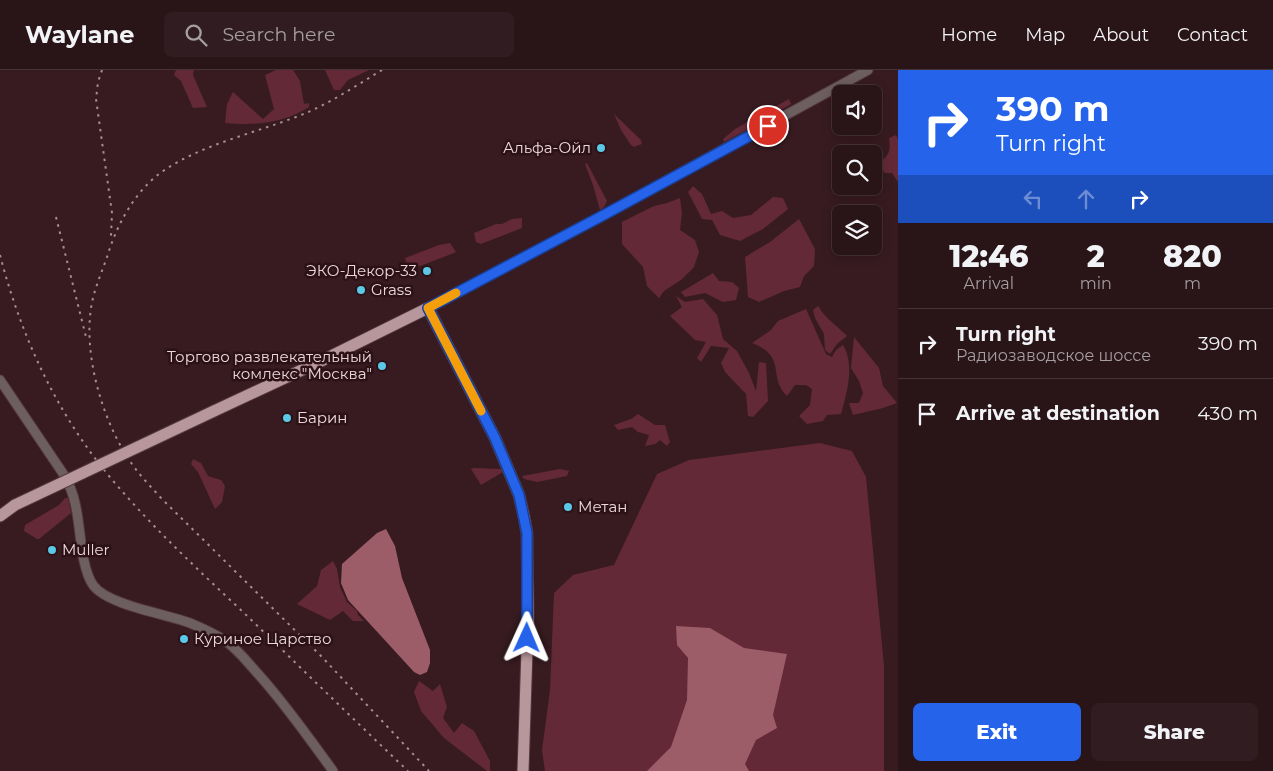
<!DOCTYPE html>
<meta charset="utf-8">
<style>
:root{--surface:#291418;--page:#311d21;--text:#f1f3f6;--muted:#a59ea2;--line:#453337;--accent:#2563eb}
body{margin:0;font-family:Montserrat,sans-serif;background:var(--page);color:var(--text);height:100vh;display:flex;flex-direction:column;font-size:19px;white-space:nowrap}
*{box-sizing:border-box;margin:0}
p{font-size:16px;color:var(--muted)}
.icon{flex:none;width:28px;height:28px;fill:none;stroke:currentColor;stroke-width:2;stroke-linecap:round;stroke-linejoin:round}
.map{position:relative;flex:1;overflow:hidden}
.panel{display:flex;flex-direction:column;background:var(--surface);width:375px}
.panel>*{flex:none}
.hud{background:#2563eb;color:#fff;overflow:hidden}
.controls{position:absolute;left:832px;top:15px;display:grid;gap:10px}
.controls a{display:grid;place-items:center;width:50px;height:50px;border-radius:8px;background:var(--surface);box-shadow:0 2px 12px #0003,0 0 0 1px var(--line);font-size:25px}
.pin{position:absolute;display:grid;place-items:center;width:42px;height:42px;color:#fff;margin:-21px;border:2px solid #fff;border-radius:50%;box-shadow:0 1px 5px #0007}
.me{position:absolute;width:55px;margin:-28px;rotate:1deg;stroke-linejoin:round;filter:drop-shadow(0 0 4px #0008)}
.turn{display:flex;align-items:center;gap:18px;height:105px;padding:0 15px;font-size:22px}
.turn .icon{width:65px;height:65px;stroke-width:2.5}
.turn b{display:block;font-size:35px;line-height:42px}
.lanes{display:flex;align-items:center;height:48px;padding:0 15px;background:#0003;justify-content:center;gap:25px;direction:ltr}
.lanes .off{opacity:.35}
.eta{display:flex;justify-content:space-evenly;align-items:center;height:85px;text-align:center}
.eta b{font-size:30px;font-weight:800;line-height:35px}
.primary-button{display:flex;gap:10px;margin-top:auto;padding:10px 15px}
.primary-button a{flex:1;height:58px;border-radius:8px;background:var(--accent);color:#fff;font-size:20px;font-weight:800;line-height:58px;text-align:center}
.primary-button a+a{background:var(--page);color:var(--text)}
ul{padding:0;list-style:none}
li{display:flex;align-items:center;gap:15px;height:70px;padding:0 15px;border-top:1px solid var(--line)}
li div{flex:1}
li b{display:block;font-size:19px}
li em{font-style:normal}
header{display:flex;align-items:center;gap:30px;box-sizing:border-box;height:70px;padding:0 25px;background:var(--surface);border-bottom:1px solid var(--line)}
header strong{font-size:24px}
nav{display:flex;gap:28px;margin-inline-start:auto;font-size:18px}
.search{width:350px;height:45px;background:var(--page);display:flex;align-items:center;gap:12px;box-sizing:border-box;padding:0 18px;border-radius:8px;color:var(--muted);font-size:19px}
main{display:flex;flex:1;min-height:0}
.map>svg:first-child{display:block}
</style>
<header>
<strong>Waylane</strong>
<div class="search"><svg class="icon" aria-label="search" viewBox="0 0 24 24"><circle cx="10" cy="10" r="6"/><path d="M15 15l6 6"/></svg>Search here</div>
<nav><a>Home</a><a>Map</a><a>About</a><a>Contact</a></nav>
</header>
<main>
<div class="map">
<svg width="898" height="701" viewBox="0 0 898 701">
<rect width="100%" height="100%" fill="#371b20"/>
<!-- green -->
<g fill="#632936">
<polygon points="176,0 194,0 193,5 207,37 193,38 181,11 174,5"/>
<path d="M276,0H293L300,11L304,34L309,33V37C284,53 254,56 225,53L227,34L233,22L263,49L274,39L265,5Z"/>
<polygon points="325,0 369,0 348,10 340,20 334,20"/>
<path d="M789,29L791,34C769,47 747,60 724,72L723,69L735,59Z"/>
<polygon points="614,44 641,70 642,74 634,77 631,75 621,60"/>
<path d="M896,65L898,69V112L892,103H885L877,93C889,87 891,81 889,68Z"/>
<polygon points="587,93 607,131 604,137 600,140 593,115 585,94"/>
<polygon points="693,116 702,124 711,144 722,141 733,148 751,145 773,127 783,128 788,139 763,159 740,171 720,165 712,150 702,149 688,122"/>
<polygon points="680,128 682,143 680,160 695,170 699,182 694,197 681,210 664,221 659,228 647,216 643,197 622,174 622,152 654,136 667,133"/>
<polygon points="522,148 522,158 481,174 476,172 474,163 496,154 502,154 512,149"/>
<polygon points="799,149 815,179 814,196 804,206 800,217 784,221 759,232 748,227 745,187 770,172"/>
<polygon points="450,173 456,182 454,183 412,199 408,198 405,188 439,175"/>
<polygon points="713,203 719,211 732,212 739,218 736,230 723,232 705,223 685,227 681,222"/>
<polygon points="676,226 685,232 703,229 717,245 723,269 737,281 749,303 756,321 759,292 766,293 768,331 753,347 748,346 746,324 725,302 721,293 729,278 711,276 701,292 697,288 706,272 695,270 670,246 682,237"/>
<path d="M818,236C826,249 836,255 847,266L837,274L830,284L825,280L824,264L815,248L813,240Z"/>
<path d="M806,239L826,284L832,287L836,280L843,275C855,295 847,323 841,344L827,345L823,351L807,354L799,346L810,335L812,319L806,315H795L787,326C767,307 788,287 752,273L771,260L778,251Z"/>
<polygon points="854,267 879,298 883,316 897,333 883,338 853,345 849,333 859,333 863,323 859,311 851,298"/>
<polygon points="638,344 655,355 665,355 670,372 667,376 660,370 655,374 645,376 649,365 638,362 632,357 618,360 614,355 631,349"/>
<polygon points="820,373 852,381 866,407 884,596 884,701 545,701 542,680 550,620 554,523 573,505 614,495 657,404 689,390"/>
<polygon points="193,389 201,393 208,406 221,410 225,416 222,432 215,439 198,402 191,394"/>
<polygon points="473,398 501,399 503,402 481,415 471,399"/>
<polygon points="560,399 569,401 567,406 537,412 524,409 522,406"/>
<polygon points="65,428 68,428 71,443 39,469 37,469 24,461 25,455 59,435"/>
<polygon points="333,491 337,499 340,517 347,532 357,541 358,545 364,551 353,551 343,541 330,550 297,534 317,516 321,500"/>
<polygon points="419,611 433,621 440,614 447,637 443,648 454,663 462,653 474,661 490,691 490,701 487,701 444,668 421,641 414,622"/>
</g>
<!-- water -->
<g fill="#9c5c68">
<polygon points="386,459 395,476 402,508 430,580 430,593 427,602 420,605 414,602 348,530 341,513 342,494 377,463"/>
<polygon points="676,556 710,558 744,578 787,584 773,645 777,658 756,670 745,694 749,701 647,701 671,677 687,630 688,588 677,575"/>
</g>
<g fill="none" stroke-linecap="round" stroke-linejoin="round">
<defs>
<g id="minor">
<polyline points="428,238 600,147 868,0"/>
<path d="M0,310L64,405C69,414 73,423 75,433C81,456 80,496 93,515C107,535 166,544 190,553C202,558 213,563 224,570C238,579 248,593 259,605C286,635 309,668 333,701"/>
</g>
<g id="major">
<polyline points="214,341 319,292 428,238 495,368 519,425 524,447 527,463 528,549 523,701"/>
<polyline points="0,446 15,435"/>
</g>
</defs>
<!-- minor casing -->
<use href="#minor" stroke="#54393e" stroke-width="11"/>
<!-- major casing -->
<use href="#major" stroke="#54393e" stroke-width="13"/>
<!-- minor -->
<use href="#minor" stroke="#6d5e60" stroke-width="9"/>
<!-- major -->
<use href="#major" stroke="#b7979c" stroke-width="11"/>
<!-- rail -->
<g stroke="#a58e91" stroke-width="2" stroke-dasharray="2.5 5" stroke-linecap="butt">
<polyline points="102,0 98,12 96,29 112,143 111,166"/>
<path d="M382,0C357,15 332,32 306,43C260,62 208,72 166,99C138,117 119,150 109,181C104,197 97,212 93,228C80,281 104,360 138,402C145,411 153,419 161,428L322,587L429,701"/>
<polyline points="56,147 86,267"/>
<path d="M0,185C21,266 56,342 109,406C150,455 196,498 242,541C297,594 352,648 408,701"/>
</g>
<defs>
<polyline id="major-bridge" points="15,435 214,341"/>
</defs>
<!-- major-bridge casing -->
<use href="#major-bridge" stroke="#54393e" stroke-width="13" stroke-linecap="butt"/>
<!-- major-bridge -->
<use href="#major-bridge" stroke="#b7979c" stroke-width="11"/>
</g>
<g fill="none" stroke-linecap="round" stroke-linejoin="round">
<defs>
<polyline id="route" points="527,568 527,463 519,425 495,368 428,238 600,147 768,56"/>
</defs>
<!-- route casing -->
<use href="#route" stroke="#184099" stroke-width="12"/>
<!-- route -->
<use href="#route" stroke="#2563eb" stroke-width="9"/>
<!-- slow -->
<polyline stroke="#f59e0b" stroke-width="9" points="456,223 428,238 481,341"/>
</g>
<!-- markers -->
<g fill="#5ac8e6" stroke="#2c1117" stroke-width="2">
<circle cx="601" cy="78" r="5"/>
<circle cx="427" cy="201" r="5"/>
<circle cx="361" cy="220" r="5"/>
<circle cx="382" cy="296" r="5"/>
<circle cx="287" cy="348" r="5"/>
<circle cx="568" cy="437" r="5"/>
<circle cx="52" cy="480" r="5"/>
<circle cx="184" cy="569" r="5"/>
</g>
<g text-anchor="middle" stroke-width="5" stroke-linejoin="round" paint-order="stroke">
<!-- poi labels -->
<g font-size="15" fill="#ecd8da" stroke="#2c1117" text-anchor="start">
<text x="591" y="83" text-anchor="end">Альфа-Ойл</text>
<text x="417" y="206" text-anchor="end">ЭКО-Декор-33</text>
<text x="371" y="225">Grass</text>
<text x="372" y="292" text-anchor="end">Торгово развлекательный<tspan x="372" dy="17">комлекс "Москва"</tspan></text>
<text x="297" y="353">Барин</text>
<text x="578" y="442">Метан</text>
<text x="62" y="485">Muller</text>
<text x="194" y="574">Куриное Царство</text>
</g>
</g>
</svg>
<div class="controls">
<a><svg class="icon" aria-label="sound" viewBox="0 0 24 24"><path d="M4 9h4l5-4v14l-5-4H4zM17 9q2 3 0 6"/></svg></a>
<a><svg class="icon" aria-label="search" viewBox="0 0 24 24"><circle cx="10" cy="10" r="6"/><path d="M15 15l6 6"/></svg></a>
<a><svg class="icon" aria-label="layers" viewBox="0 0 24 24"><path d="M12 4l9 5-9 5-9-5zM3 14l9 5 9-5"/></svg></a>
</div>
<div class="pin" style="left:768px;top:56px;background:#d93025"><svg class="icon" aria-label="arrive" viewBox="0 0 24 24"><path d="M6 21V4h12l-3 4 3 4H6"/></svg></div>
<svg class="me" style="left:527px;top:568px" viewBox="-20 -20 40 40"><path d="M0-17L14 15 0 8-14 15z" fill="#2563eb" stroke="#fff" stroke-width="4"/></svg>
</div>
<section class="panel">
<div class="hud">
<div class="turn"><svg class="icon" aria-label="right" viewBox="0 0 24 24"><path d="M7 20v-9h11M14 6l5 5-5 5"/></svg><div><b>390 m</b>Turn right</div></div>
<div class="lanes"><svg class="icon off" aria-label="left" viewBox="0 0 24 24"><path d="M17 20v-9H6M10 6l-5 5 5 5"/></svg><svg class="icon off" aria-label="ahead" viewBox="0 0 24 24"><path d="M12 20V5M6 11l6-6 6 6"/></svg><svg class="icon" aria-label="right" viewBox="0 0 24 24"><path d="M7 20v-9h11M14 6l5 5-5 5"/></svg></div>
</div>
<div class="eta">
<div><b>12:46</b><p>Arrival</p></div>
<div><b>2</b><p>min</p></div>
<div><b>820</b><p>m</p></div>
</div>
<ul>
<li><svg class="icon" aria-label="right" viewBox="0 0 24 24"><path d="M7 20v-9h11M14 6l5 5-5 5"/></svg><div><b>Turn right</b><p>Радиозаводское шоссе</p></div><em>390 m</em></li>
<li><svg class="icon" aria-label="arrive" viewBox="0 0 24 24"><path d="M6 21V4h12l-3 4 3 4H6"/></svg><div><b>Arrive at destination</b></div><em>430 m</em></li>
</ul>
<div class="primary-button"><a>Exit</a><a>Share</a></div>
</section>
</main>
